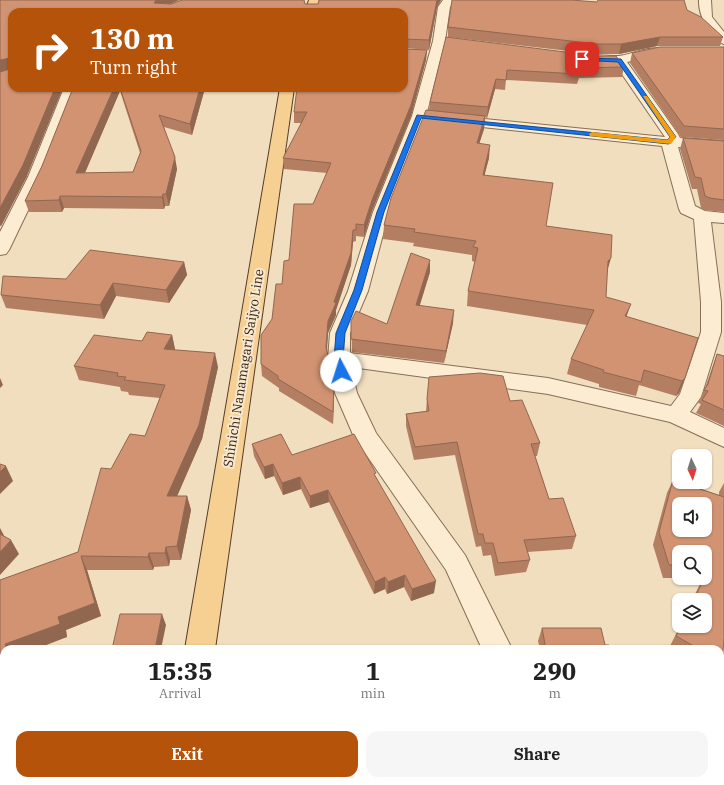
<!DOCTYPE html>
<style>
:root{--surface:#fff;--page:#f6f6f6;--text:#222;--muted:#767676;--accent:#b45309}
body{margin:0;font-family:"IBM Plex Serif",serif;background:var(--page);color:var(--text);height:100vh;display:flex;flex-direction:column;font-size:15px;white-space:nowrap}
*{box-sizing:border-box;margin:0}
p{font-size:13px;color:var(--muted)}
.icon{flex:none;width:22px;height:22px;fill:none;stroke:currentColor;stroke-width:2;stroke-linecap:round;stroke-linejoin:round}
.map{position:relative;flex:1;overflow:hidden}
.side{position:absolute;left:0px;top:645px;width:724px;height:140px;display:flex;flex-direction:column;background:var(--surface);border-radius:12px 12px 0 0;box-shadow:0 1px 3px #0004}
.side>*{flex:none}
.guide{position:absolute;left:8px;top:8px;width:400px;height:84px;border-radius:12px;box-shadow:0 1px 3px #0004;background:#b45309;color:#fff;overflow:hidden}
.needle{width:26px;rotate:176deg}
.fabs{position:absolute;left:672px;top:449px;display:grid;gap:8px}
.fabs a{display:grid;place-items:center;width:40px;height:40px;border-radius:8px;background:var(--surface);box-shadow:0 1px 3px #0004;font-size:20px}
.pin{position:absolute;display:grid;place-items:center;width:34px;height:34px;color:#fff;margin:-17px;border-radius:8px;box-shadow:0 2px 6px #0006}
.me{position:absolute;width:44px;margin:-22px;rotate:355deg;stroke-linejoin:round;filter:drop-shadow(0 0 3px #0008)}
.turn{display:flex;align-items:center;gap:14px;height:84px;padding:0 16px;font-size:18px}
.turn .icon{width:52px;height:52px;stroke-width:2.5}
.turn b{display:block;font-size:28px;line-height:34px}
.eta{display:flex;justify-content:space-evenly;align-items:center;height:68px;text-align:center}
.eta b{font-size:24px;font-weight:700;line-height:28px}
.action{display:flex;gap:8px;margin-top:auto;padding:8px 16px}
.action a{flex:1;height:46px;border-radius:12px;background:var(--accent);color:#fff;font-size:16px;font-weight:700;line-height:46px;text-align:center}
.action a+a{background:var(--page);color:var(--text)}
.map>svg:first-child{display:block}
</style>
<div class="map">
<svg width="724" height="785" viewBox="0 0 724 785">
<rect width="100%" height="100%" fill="#f0debe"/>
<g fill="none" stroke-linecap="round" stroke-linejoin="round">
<defs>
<g id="minor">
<path d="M443,0H455L450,7L445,41L426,116L389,212L368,291L350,333V353L548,378L671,406L680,394L701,332V302L694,219L681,213L679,209L662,146L454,124L449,123L447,120L449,117L454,116L665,137L615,64H589L583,60C588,52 609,57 619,56C629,55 660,42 666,52L664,55L627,62L678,134L680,138L724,141V151L678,147L695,206L705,211L724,213V223L711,222L721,302V332L701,397L690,412L724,428V447L670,422L548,394L351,367L357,393L376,433L465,555L512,649H482L446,570L354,437L335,393L328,359L330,333L348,291L373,212L412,116L433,41L438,7Z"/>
<path d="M699,0H711L712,17L724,32V44C710,40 698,14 699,0Z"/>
<polygon points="64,88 78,88 44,177 9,250 6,254 0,255 0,232 28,177"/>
<polygon points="499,781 531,781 532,785 500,785"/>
</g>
<g id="major">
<polygon points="309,0 321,0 317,12 305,12"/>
<polygon points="280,88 294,88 215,649 185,649"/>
<rect x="164" y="781" width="32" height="4"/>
</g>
</defs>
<!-- minor casing -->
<use href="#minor" stroke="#896e56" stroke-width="2"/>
<!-- major casing -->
<use href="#major" stroke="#573c2b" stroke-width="2"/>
<!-- minor -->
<use href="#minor" fill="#fbecd2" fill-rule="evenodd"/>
<!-- major -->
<use href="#major" fill="#f6d093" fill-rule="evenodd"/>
</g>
<!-- wall -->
<g fill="#b47e62" fill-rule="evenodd">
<polygon points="0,0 179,0 170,4 171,4 182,0 308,0 304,0 305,4 318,4 319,0 441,0 437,7 429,50 404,48 404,49 427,50 426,60 411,116 372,211 364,237 356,236 356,241 353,242 351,265 336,310 336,315 328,333 327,352 334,395 333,424 279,391 279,388 262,376 261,364 272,319 289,260 313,204 327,173 284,169 283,158 302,123 294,123 294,112 404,88 404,12 12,12 27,176 1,226 0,226"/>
<polygon points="687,10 723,37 720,46 657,46 619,54 595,54 448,37 448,27"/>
<polygon points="446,37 624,67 622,77 579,78 577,84 506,80 505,90 495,89 487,118 485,117 484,129 479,143 489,158 484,175 546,226 607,272 606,297 627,317 698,338 679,393 676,396 639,385 636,396 599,387 599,384 567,374 571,359 587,325 467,306 468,291 475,262 472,261 472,255 413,246 414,243 383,239 384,225 429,110 430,102"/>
<polygon points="724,47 724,140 681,137 630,63 632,53"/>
<path d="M73,88H205L192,135L164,127L177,169L169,206H165L164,209L64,208L62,212H29L25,201L42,166ZM120,91L140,153L133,172L85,173Z"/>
<polygon points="683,138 724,141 724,212 705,210 701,208 697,189 692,189 680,149"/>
<polygon points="184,262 187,275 169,303 116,296 104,319 6,308 1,295 66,279"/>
<polygon points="430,272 419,305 453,323 444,363 352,352 351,321 387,324"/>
<polygon points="172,335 175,350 218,367 202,439 177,496 187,496 191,510 181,560 170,560 169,566 154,567 153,570 87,570 101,616 66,630 67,637 4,649 4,781 29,781 29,785 0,785 0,580 78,552 111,469 145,436 160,398 129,395 128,392 121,391 120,387 79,380 74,366 142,341"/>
<polygon points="717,354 724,356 724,426 696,413 701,404 698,403 705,388 712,368"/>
<polygon points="427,399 510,401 540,443 537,456 535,456 549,499 576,536 572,549 527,552 530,560 526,572 495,576 491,555 483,556 481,546 476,547 455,455 414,460 406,426 406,414 426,411"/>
<polygon points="252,444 376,477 434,593 411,601 404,587 387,594 385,589 374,594 329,502 310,508 301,489 283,495 274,476 265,479 254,456"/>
<polygon points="673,480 719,495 719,492 724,483 724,639 722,662 720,665 720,649 670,649 669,648 680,626 705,626 705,600 692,600 703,578 705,578 705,552 679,552 679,578 663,578 653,545 667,493"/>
<polygon points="542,628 605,645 610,649 540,649 538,641"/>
<polygon points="542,781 712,781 712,785 543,785"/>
</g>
<!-- shaded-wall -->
<g fill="#926750">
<polygon points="156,0 179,0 158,9 154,3"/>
<polygon points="437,0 441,0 437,7 429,50 429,40"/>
<polygon points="660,37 657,46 619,54 621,44"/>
<polygon points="427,50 426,60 411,116 372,211 364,237 364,225 372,200"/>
<polygon points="10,58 12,68 0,72 0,60"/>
<polygon points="496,79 495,89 487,118 488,107"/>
<polygon points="55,88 63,88 27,176 1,226 0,223 0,208"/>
<polygon points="114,88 119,88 120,91 80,184 76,173"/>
<polygon points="200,88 205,88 192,135 190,124"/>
<polygon points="485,116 484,129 475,157 477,143"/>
<polygon points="490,145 489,158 481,189 483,175"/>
<polygon points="175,157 177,169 169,206 166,194"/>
<polygon points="163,194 165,206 164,209 162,197"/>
<polygon points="60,196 64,208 62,212 59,200"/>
<polygon points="353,230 353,242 351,265 336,310 336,315 328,333 326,359 326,347 328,321 334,302"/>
<polygon points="611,258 607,272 608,261"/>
<polygon points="430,260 430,272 416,318 416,305"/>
<polygon points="184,262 187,275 169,303 166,290"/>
<polygon points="113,283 116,296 104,319 100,305"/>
<polygon points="631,304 626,318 625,316"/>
<polygon points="454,310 453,323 444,363 446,351"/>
<polygon points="172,335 175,349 168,364 164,349"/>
<polygon points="215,353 218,367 202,439 171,510 167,496"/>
<polygon points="0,378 3,385 0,388"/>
<polygon points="685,378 679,393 676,396 682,381"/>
<polygon points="334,383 334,395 333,424 333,412"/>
<polygon points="273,464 274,476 265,479 264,467"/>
<polygon points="6,466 13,481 0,494 0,472"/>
<polygon points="300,477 301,489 283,495 282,483"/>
<polygon points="328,490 329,502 310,508 310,496"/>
<polygon points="187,496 191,510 181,560 177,546"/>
<polygon points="0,528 7,541 0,542"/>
<polygon points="11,540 19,554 0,575 0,552"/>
<polygon points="166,547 170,560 169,566 165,553"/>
<polygon points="149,553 154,567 153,570 148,557"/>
<polygon points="81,556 87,570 101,616 66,630 67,637 36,649 7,649 5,644 58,617"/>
<polygon points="405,575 404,587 387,594 388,582"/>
<polygon points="385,577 385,589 374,594 375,582"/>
<polygon points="436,581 434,593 411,601 412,589"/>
<polygon points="162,614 166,625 161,649 155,649"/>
<polygon points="22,781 29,781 29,785 23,785"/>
</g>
<!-- building -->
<g fill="#d19372" stroke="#926750" fill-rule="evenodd">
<polygon points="0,0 156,0 154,3 171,4 182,0 304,0 305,4 318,4 319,0 437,0 429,40 404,39 404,12 12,12 12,88 55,88 23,165 0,208 0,72 10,69 10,58 0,60"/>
<polygon points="452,0 571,0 597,2 598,0 684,0 687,10 701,17 723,37 660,37 621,44 597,44 448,27"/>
<polygon points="446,37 597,56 616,56 624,67 577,68 579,74 507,70 506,80 496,79 488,107 430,102"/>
<polygon points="404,47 404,49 427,50 411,105 372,200 364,225 356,224 356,230 353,230 351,253 334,302 336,303 328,321 326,347 334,383 333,412 278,379 278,376 261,364 261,335 272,319 276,284 282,284 284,261 289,260 294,204 313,204 331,163 283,158 307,112 294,112 297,88 404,88"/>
<polygon points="660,47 724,47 724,129 684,126 632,53"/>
<polygon points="73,88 114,88 76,173 133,172 141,151 120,88 200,88 190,124 159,115 175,157 166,194 163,194 162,197 60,196 59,200 25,201 42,166"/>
<polygon points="426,110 485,116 477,143 490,145 483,175 553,183 546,226 612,235 611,258 608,261 606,297 631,304 625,316 698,338 685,378 682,381 644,370 641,382 603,372 604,370 571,359 594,310 468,291 478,248 473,247 476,241 414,232 415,229 384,225 391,198"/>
<polygon points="683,138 724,141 724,200 710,198 705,196 701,178 695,177"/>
<polygon points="90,250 184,262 166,290 113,283 100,305 1,295 3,276 66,279"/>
<polygon points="411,253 430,260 416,305 454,310 446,351 351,339 351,321 356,311 387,324"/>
<polygon points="147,332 172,335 164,349 215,353 199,425 167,496 187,496 177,546 166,547 165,553 149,553 148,557 81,556 95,603 58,617 60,624 5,644 7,649 4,649 4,781 22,781 23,785 0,785 0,580 78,552 101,468 111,469 130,434 145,436 165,385 124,380 126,377 117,376 118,373 74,366 94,335 142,341"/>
<polygon points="717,354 724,356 724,410 702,400 708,391 704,390 708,384"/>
<polygon points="480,373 503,376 510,401 522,400 540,443 531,444 549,499 563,498 576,536 524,540 530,560 498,563 493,543 485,543 483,534 478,534 457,442 415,447 406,414 429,411 427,399 429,377"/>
<polygon points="281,434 292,455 354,434 376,473 374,474 436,581 412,589 405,575 388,582 385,577 375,582 328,490 310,496 300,477 282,483 273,464 264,467 252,444"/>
<polygon points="0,464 6,466 0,472"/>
<path d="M673,480L724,497V639L722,662L720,661V649H699L676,636L681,626H705V600H694L704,578H705V576L710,565H705V552H679V565H669L659,532ZM679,504H705V530H679Z"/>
<polygon points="0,534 11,540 0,552"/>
<polygon points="120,614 162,614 155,649 112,649"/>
<polygon points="542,628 601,628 605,645 609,645 610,649 546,649"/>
<polygon points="548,781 712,781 712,785 549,785"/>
</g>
<!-- route -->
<polygon fill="#1a73e8" stroke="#114b97" points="582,58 621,59 676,137 669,144 421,118 384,212 362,290 345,333 343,359 346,371 344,373 338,373 334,359 336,333 354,290 377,212 417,115 667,140 670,137 618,62 580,60"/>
<!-- slow -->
<polygon fill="#f59e0b" points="643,96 647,96 676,137 671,144 590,136 589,134 592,132 667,140 670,137"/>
<g text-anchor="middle" stroke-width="4" stroke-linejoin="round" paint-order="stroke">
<!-- street labels -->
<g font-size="13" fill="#38271b" stroke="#f7e8ce">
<text transform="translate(243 368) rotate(-81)" y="5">Shinichi Nanamagari Saijyo Line</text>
</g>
</g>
</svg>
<div class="fabs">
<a><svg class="needle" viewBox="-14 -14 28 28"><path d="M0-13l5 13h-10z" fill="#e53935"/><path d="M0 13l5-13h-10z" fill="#767676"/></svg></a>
<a><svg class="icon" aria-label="sound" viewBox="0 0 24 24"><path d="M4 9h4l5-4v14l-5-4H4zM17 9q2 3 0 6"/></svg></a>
<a><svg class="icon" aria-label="search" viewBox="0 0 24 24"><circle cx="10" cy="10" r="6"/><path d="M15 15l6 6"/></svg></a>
<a><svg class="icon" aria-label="layers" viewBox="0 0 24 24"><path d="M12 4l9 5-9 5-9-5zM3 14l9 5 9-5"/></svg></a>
</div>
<div class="pin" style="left:582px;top:59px;background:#d93025"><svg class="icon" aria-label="arrive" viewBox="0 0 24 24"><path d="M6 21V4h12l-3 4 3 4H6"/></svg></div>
<svg class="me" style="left:341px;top:371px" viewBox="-20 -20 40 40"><circle r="19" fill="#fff"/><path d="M0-13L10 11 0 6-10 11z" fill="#1a73e8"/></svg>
<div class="guide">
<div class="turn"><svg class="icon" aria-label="right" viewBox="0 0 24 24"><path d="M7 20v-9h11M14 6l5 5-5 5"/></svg><div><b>130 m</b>Turn right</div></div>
</div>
<section class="side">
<div class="eta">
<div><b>15:35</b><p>Arrival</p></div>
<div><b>1</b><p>min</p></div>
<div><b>290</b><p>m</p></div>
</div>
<div class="action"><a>Exit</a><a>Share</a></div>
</section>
</div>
